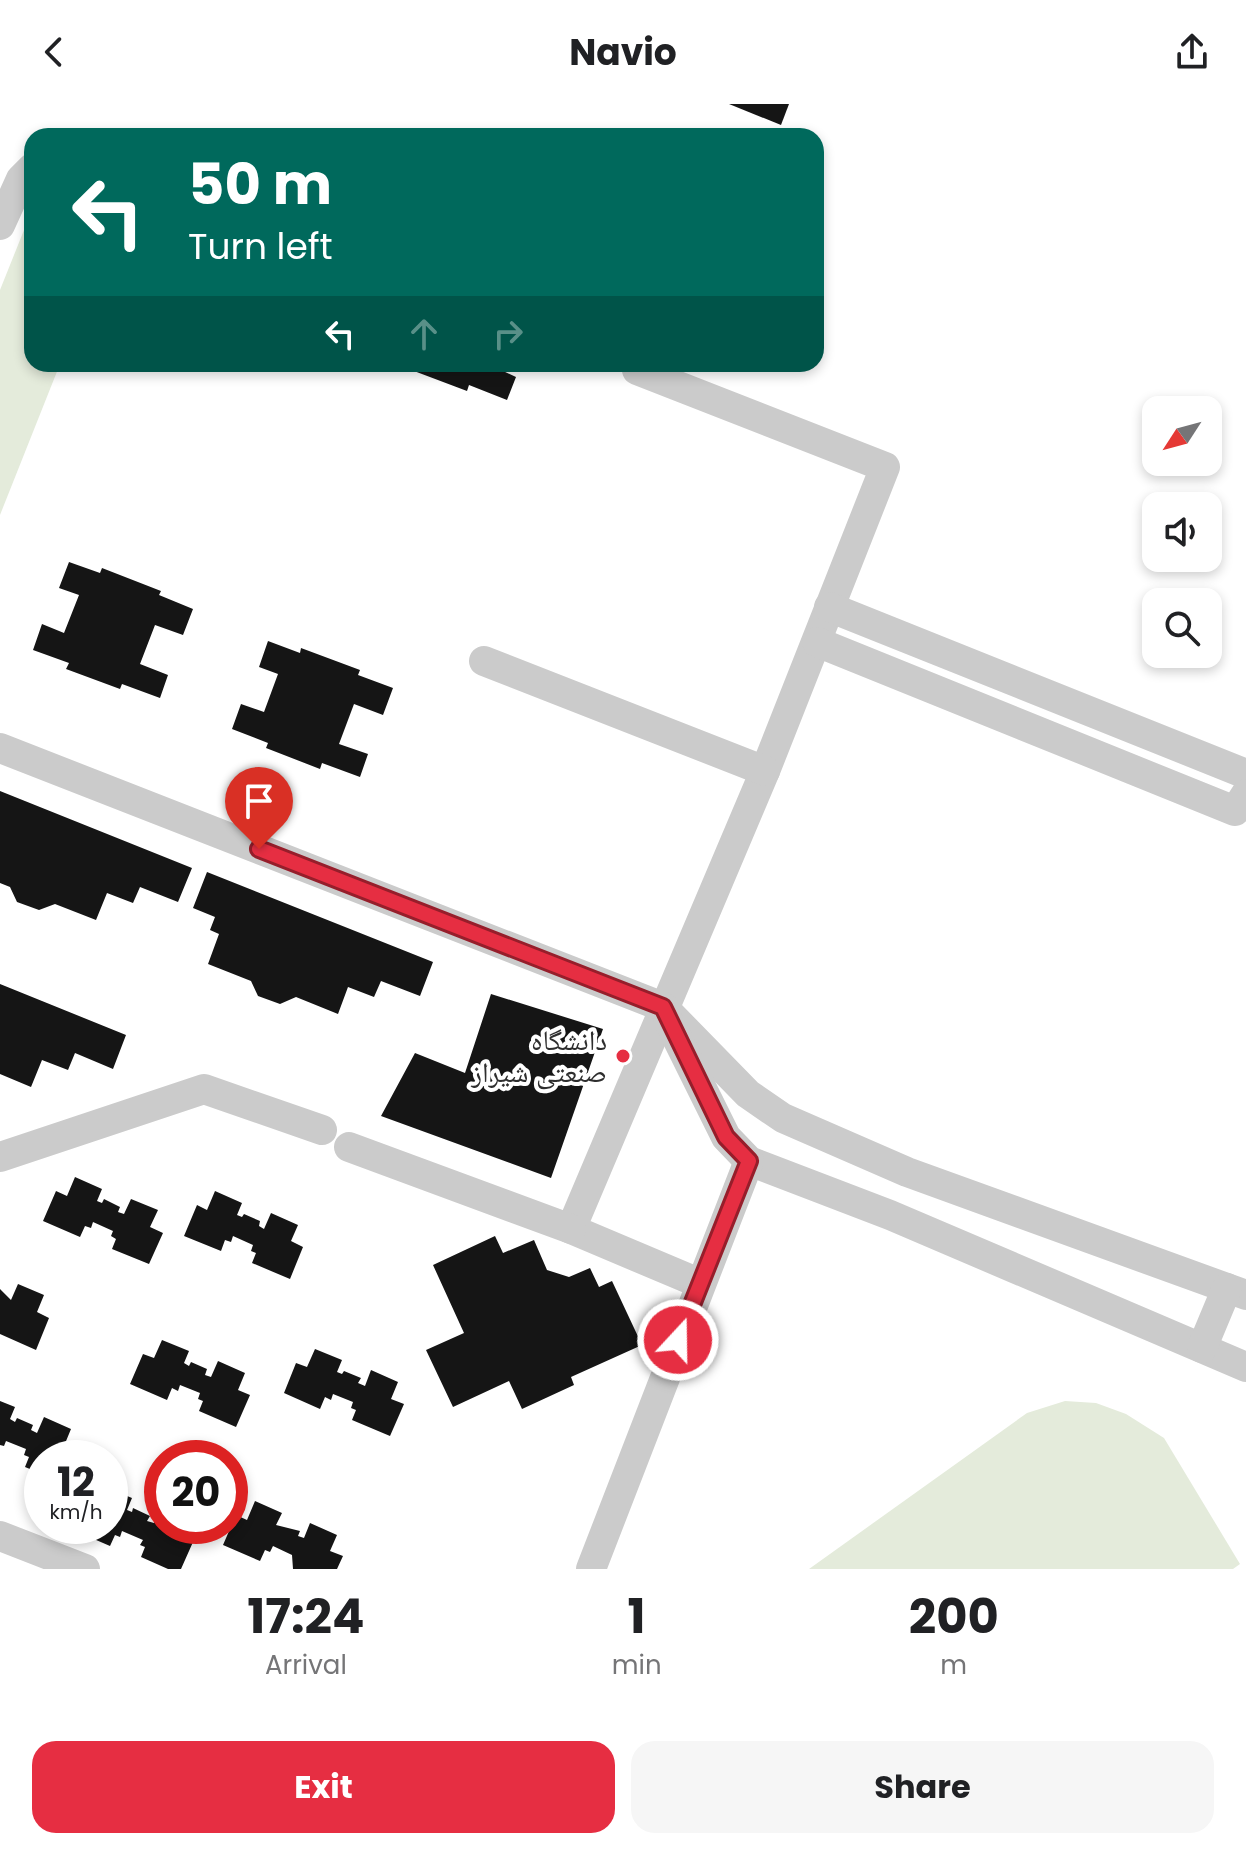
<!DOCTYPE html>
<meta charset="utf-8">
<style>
:root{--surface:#fff;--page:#f6f6f6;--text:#202124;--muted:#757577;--accent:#e62e42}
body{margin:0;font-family:Poppins,"Noto Naskh Arabic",sans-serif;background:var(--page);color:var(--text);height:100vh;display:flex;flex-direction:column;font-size:30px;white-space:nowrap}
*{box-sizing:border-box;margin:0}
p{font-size:26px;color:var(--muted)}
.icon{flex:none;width:44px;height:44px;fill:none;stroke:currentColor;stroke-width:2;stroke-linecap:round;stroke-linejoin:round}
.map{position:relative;height:1465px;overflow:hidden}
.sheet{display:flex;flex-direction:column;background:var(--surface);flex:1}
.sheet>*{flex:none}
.top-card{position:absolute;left:24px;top:24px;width:800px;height:244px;border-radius:24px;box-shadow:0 4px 12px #0003;background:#00695c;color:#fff;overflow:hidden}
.needle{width:52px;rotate:234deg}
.controls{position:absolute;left:1142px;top:292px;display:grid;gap:16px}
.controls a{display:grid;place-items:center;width:80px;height:80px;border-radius:16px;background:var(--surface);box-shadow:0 4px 12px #0003;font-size:40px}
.speed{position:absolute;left:24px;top:1336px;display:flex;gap:16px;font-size:40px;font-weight:700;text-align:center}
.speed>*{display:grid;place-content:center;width:104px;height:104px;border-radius:50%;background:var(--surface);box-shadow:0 4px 12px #0003;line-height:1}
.speed small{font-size:20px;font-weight:400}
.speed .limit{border:12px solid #d22;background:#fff;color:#111}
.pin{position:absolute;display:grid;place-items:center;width:68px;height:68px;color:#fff;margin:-82px -34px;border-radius:50% 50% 50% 0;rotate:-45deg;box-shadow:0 0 8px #0007}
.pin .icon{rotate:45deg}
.me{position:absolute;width:88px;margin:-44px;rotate:21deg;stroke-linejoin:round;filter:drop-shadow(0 0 6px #0008)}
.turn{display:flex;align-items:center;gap:28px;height:168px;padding:0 32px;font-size:36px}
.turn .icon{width:104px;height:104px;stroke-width:2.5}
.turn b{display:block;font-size:56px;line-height:68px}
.lanes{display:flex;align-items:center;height:76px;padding:0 32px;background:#0003;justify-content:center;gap:40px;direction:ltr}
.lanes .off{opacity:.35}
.eta{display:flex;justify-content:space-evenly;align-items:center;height:136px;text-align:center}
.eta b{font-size:48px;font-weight:700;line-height:56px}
.primary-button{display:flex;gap:16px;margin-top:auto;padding:16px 32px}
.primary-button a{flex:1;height:92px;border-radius:24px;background:var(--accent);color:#fff;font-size:32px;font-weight:700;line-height:92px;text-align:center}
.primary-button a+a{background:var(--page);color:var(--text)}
header{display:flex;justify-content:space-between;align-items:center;height:104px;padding:0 32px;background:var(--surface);font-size:36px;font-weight:700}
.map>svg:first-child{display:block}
</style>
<header><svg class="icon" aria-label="back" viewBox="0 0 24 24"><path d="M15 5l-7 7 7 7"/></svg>Navio<svg class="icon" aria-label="share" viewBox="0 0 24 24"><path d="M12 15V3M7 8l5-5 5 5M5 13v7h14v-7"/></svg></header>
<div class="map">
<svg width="1246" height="1465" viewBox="0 0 1246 1465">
<rect width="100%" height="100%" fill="#fff"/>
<!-- green -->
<g fill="#e4ebdb">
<polygon points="32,106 32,260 60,260 0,411 0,186"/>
<polygon points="1065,1297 1096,1299 1126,1310 1164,1334 1240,1460 1233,1465 809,1465 1027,1309"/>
</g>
<!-- building -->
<g fill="#151515">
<polygon points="729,0 789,0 781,21"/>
<polygon points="416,260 488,260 516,273 507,296 469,281 467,287 414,267"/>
<polygon points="69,458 100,469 102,464 161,487 159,491 193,505 183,531 155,521 140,560 168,571 160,594 122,580 120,585 66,565 69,559 33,546 42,520 64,529 79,491 59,484"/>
<polygon points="268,537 300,549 301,544 360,566 358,571 393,584 383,611 354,600 339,640 368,650 360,673 322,659 320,665 266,644 268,639 232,625 241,600 264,608 278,570 259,563"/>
<polygon points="0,687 192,764 178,798 140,783 133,799 107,789 96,816 55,800 39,806 17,798 10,783 0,779"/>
<polygon points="207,768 433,858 420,892 381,877 374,893 348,883 338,910 296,893 280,900 258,892 251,877 208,860 219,830 210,826 215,813 193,804"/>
<polygon points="0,880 126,931 113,965 75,949 68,966 42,956 31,983 0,970"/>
<polygon points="491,890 603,925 551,1074 381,1012 415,949 465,969"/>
<polygon points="75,1073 102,1085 97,1097 102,1099 104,1095 120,1103 118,1108 124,1110 131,1095 158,1106 150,1123 163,1129 149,1160 112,1145 116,1135 111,1132 113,1127 93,1118 91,1124 85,1122 80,1133 43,1117 56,1087 67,1092"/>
<polygon points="215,1087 242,1099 237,1111 242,1113 244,1110 260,1117 259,1122 264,1125 271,1109 298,1121 291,1137 303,1143 290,1175 252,1159 256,1149 251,1147 253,1141 233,1132 231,1138 225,1136 221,1147 184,1132 197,1101 207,1106"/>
<polygon points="495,1132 503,1149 534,1136 547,1166 569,1173 590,1164 599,1183 612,1177 642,1241 571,1273 574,1281 522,1305 509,1277 453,1303 426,1246 464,1229 433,1161"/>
<polygon points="18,1180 44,1191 37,1208 49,1214 36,1246 0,1230 0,1185 11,1196"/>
<polygon points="162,1236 189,1247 184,1259 189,1262 191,1258 207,1265 205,1271 211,1273 218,1257 245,1269 238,1286 250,1291 236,1323 199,1307 203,1297 198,1295 200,1289 180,1281 178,1287 172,1284 167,1296 130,1280 143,1250 154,1254"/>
<polygon points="315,1245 342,1256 337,1268 342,1270 344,1267 361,1274 358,1279 365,1282 371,1266 398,1278 391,1295 404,1300 390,1332 352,1316 356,1306 351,1304 353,1298 333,1290 331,1296 325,1293 320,1305 284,1289 296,1259 307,1263"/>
<polygon points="0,1297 15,1303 10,1315 15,1318 17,1314 33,1321 31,1326 37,1329 44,1313 71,1325 64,1342 76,1347 73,1354 42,1354 42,1370 25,1363 29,1353 24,1351 26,1345 6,1337 4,1342 0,1341"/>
<polygon points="110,1385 132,1394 127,1406 132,1408 133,1404 150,1412 147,1417 154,1419 162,1400 162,1422 185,1422 180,1432 193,1438 181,1465 168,1465 141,1453 145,1443 140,1441 143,1436 122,1427 120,1433 115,1431 110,1442 73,1426 74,1422 110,1422"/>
<polygon points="255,1397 282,1409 276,1421 300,1427 298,1432 304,1434 310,1419 337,1431 330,1447 343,1452 337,1465 293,1465 292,1451 273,1442 270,1448 265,1446 260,1457 223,1441 236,1411 247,1416"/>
</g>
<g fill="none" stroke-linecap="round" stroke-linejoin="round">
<!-- minor -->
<g stroke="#cbcbcb" stroke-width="30">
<polyline points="0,121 21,75 32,64"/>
<polyline points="637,266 885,363 765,667 571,1125 699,1179"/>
<polyline points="829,503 1246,670"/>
<polyline points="817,538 1235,707 1246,690"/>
<polyline points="484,557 765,667"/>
<polyline points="0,644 663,903 748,990 783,1014 907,1068 1246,1191"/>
<polyline points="668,916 726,1033 749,1057 890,1111 1246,1263"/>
<polyline points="349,1043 571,1125"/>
<polyline points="0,1053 204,985 322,1026"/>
<polyline points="1202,1244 1227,1184"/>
<polyline points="0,1432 85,1465"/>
<polyline points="591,1465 749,1057"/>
</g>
</g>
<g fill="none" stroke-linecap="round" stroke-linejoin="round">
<defs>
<polyline id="route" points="259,745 663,903 726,1033 749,1057 678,1236"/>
</defs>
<!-- route casing -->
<use href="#route" stroke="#961e2b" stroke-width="20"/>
<!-- route -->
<use href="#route" stroke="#e62e42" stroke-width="14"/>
</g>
<!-- markers -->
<circle fill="#e62e42" stroke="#fff" stroke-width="3" cx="623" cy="952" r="8"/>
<g text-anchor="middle" stroke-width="8" stroke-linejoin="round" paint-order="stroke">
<!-- poi labels -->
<g font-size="28" fill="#2e2e2e" stroke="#fff" text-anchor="end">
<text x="607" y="946">دانشگاه<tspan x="607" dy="32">صنعتی شیراز</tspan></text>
</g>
</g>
</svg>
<div class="controls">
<a><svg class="needle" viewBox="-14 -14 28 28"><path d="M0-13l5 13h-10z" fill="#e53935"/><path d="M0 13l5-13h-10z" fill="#757577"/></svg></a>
<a><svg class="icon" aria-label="sound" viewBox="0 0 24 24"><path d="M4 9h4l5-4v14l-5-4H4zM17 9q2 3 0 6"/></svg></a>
<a><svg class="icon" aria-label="search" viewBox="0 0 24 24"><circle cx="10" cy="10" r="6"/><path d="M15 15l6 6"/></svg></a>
</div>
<div class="speed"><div>12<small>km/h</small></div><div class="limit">20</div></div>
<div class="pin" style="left:259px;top:745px;background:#d93025"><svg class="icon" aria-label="arrive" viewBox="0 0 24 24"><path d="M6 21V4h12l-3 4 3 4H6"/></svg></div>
<svg class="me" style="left:678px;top:1236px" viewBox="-20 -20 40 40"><circle r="17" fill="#e62e42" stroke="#fff" stroke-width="3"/><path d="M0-11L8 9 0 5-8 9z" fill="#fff"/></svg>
<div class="top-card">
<div class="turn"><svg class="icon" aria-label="left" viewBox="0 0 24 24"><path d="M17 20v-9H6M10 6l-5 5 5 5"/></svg><div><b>50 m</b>Turn left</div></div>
<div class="lanes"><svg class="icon" aria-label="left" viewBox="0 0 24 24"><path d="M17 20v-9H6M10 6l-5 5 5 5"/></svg><svg class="icon off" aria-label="ahead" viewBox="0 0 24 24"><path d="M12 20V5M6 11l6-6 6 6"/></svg><svg class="icon off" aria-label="right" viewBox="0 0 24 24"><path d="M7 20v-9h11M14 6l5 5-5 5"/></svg></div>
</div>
</div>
<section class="sheet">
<div class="eta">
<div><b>17:24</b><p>Arrival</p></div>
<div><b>1</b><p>min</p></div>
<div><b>200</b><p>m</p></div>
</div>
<div class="primary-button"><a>Exit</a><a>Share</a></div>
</section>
